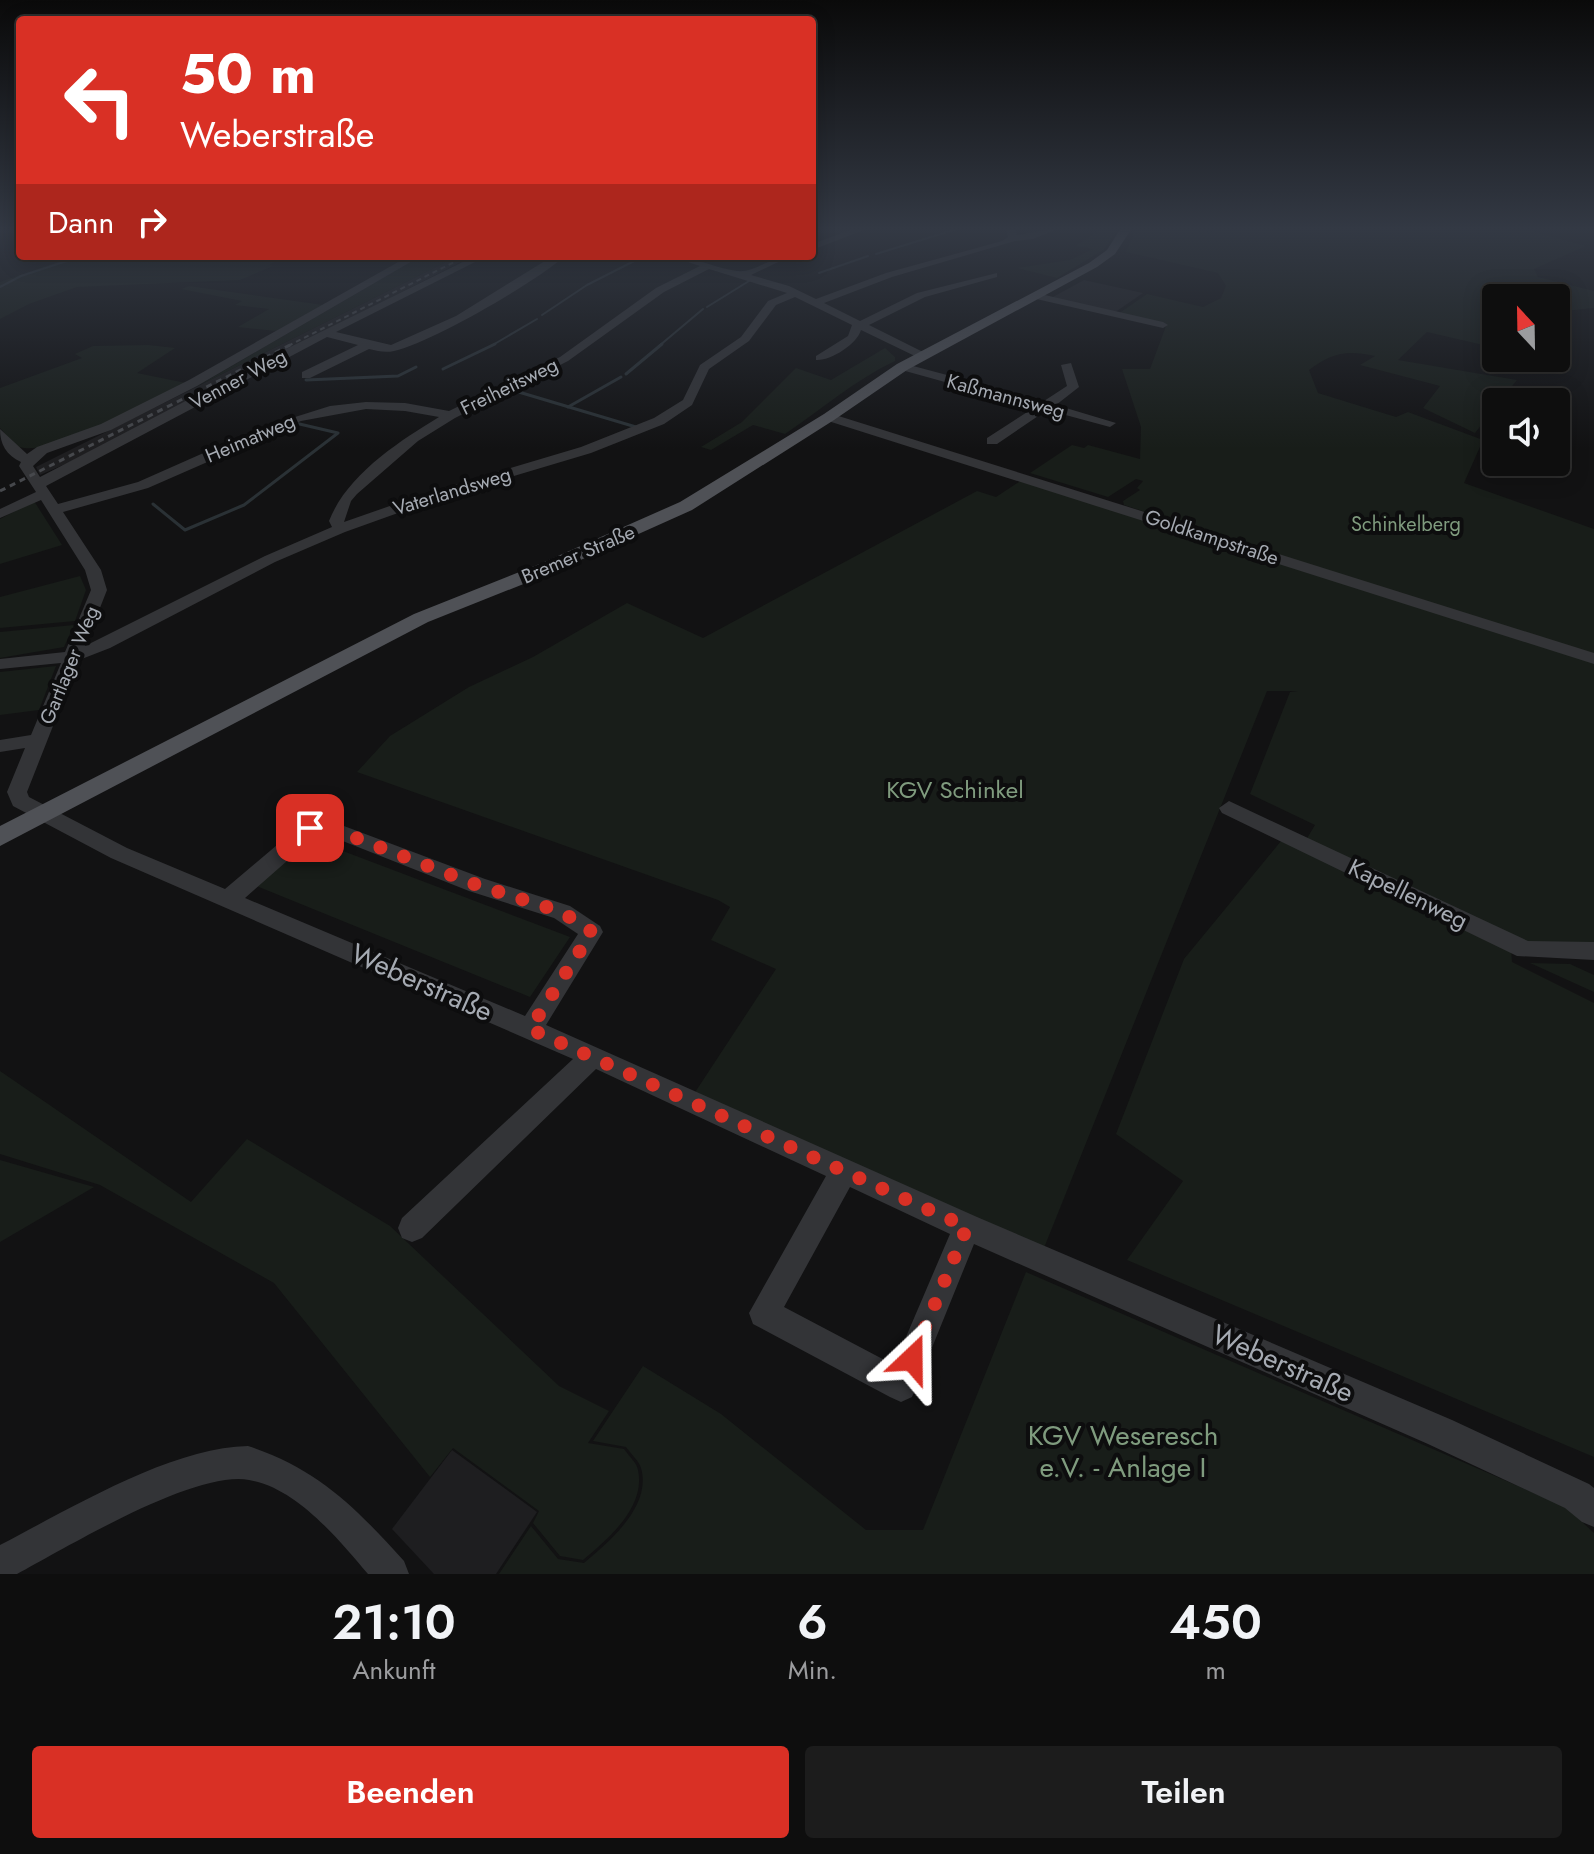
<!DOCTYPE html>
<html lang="de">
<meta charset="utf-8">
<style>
:root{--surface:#0e0e0e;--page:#1c1c1c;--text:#f1f3f6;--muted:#9b9c9e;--line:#2e2e2e;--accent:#d93025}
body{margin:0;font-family:Jost,sans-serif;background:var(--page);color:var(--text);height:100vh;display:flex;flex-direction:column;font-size:30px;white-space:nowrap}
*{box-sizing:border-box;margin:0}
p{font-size:26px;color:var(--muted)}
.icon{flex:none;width:44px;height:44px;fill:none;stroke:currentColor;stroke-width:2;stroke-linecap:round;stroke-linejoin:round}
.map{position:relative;height:1574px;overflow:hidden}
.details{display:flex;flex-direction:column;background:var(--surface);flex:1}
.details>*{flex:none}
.guide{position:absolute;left:16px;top:16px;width:800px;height:244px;border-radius:8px;box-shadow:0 4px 20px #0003,0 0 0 2px var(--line);background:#d93025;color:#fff;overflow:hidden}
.needle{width:52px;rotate:338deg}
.buttons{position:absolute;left:1482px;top:284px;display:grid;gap:16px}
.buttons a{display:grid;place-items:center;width:88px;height:88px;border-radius:8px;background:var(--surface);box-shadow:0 4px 20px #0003,0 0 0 2px var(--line);font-size:40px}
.pin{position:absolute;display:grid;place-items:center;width:68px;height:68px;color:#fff;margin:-34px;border-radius:16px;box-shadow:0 4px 12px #0006}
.me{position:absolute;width:88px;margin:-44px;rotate:23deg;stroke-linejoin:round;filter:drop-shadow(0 0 6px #0008)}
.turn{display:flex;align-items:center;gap:28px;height:168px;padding:0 32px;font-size:36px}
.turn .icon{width:104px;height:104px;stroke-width:2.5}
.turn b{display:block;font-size:56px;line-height:68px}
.then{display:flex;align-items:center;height:76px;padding:0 32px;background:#0003;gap:16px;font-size:30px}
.eta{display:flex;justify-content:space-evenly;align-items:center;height:136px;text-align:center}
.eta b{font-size:48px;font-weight:600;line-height:56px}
.cta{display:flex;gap:16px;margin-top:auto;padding:16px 32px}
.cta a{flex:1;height:92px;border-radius:8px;background:var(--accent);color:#fff;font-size:32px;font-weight:600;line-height:92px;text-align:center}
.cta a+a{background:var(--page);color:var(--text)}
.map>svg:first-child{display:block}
</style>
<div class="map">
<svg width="1594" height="1574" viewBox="0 0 1594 1574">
<rect width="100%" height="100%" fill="#121213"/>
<!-- built -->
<g fill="#1e1e20">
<polygon points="458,256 472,256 70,462 40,475 36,467"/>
<polygon points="1084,280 1143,293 1114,313 1051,298"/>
<polygon points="452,1450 537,1512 496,1574 434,1574 392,1529"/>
</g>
<!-- green -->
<g fill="#181d19">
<polygon points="1102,228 1119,228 1103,250 1057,278 1017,268 1070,260 1093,249 1076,246"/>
<path d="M1136,228L1215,232L1212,228H1520L1586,246L1534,269L1538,277L1594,291V308L1565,311L1556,323V298H1496V348L1427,332L1398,360L1517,380L1499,402H1496V406L1475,433L1423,408L1440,386L1360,365L1375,356C1347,350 1333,352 1309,370L1318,393L1396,417L1408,412L1483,440L1464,483L1594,529V659L1124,505L1123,501L1140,490L1137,488L1143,481L1136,479L1108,497L1030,473L1072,445L1084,448L1088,445L1140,459L1141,427L1122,369H1150L1166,326L1118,314L1147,294L1203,307L1221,298L1226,286L1218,273L1126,252Z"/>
<polygon points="75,256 270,256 280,259 269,265 273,266 240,280 77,287 29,304 0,319 0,282"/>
<polygon points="421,256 458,256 194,388"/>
<polygon points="189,286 323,305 276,331 238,327 269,309 235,305 242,301 181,289"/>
<path d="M148,345L175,348L137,373L186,383C150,401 63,452 24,448C13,447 7,435 0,428V388L82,358L75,354L93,346Z"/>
<path d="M885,348L895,357V361C855,380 822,409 785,434L753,425L711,450L701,447L742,422L796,368L831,380Z"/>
<polygon points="1022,480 1594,661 1594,949 1555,950 1515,939 1306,840 1315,825 1250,794 1290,692 1298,691 1267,691 1044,1248 688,1103 776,969 711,940 730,907 718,900 357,772 390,736 469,687 533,657 627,603 703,638 977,491 996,497"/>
<polygon points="34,501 62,545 0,564 0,519"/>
<polygon points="80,576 86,590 75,621 0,628 0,597"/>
<polygon points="74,625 64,647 0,658 0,632"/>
<polygon points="56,666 39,710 0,715 0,672"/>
<polygon points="306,837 570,937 530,997 254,885"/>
<polygon points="1281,841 1511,949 1512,962 1594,1003 1594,1457 1127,1260 1183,1181 1116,1134 1184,959"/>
<polygon points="1530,963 1570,964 1594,975 1594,992"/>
<path d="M0,1071L191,1202L247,1139L390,1226L559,1386L609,1411L588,1443L624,1449C628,1455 637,1463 638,1470C646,1507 608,1539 583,1560L560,1556L533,1523L539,1511L453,1448L430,1477L274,1283L100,1185L0,1154Z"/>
<polygon points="0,1160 94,1187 0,1242"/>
<path d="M1026,1272L1566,1507L1594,1533V1574H499L531,1526L558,1559L584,1563C609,1542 652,1506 641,1468C639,1461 630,1453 626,1447L593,1441L643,1366L721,1414L866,1530H923Z"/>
</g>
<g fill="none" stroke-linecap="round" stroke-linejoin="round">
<!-- stream-far1 -->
<g stroke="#2a3135" stroke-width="2">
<polyline points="876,254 960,228"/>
<polyline points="819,273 868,256"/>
<polyline points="0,287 21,276 82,256"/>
<polyline points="707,307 749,281"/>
<polyline points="542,315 587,285 644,256"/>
<polyline points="491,346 537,319"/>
<polyline points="659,346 703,309"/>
</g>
<!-- stream -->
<g stroke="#2a3135" stroke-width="3">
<polyline points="443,369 495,344"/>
<polyline points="626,374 662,344"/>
<polyline points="306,380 398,376 416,367"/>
<polyline points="512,390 636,427"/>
<polyline points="568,407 621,377"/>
<polyline points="153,504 185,530 244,505 338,433 291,422"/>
</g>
<!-- minor -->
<g fill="#333437" fill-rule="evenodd">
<polygon points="856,228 869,228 812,250 812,244"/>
<path d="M1006,228H1015L1017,235L1060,228L1033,239L1015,241L892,277L824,303L860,321L917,293L997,273V277L925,297L869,325L927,354V358H919L861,330C857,344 831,361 816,360V356L848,336L852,325L795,297L776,305L749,341L709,369L692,405L664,424L591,453L437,499L345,532L275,562L110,648L79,660L27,792L29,797L127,848L225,889L303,823L320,817L485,879L570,906L600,926L603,932L546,1025L977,1217L1452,1420L1589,1484L1594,1488V1527L1582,1522L1565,1508L1428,1444L974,1244L912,1397L901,1402L890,1397L753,1324L749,1313L826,1176L596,1069L422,1238L412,1242L402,1238L398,1228L402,1218L573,1059L111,858L13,806L7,792L25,748L0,752V740L31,735L61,663L0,669V659L65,652L91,590L85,570L41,500L0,518V509L36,492L19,466L21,462C6,455 0,444 0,429L27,454L37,447L101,424L189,380L409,256H421L197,386L111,430L47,453L33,466L40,477L270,357L475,256H487L336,332L391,345L456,316L553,256H565C534,283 433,342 394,351C385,353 378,351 369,349L310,378H302V372L358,345L327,337L46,486L58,504L138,482L260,428L330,406L366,402L405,403L449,411L560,357L656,288L700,266L670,256C694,256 714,268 737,271C754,273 772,256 791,256L751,275L789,286L816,299L886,273L1002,241L1008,237ZM709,269L787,293L768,301L741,337L700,365L683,400L654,418L581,447L427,493L344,522L351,501L357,494L418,441L455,418L568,361L664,292ZM366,409L405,411L439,417C398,442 347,475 329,521L332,527L265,556L85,646L107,590L101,570L63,512L148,488L301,421ZM320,832L469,891L554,918L578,934L525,1016L245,898ZM850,1187L950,1234L894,1365L784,1307Z"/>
<polygon points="1036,293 1163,322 1168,325 1163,328 1032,298 1032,294"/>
<polygon points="902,363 1044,401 1067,386 1061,365 1071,363 1079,387 1056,405 1116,423 1110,427 1047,410 997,444 987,444 987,438 1035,407 898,369 898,365"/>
<polygon points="829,413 1594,653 1594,664 825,420 823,417"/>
<polygon points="1229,801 1528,941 1594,942 1594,960 1517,956 1222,813 1219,808"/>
<path d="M248,1446C318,1469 356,1508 404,1561L409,1574H368C338,1539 297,1488 249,1480C195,1470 67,1547 17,1574H0V1545C68,1510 171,1447 248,1446Z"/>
</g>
<!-- major -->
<polygon fill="#4f5156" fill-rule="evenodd" points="1121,228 1132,228 1115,254 1097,267 907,370 834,420 692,510 556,571 428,622 0,846 0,826 414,614 542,563 680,502 824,414 897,364 1089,263 1107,250"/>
<!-- rail-far1 -->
<polyline stroke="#46484c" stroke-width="2" stroke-dasharray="5 4" stroke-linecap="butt" points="288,346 466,256"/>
<!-- rail -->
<polyline stroke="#46484c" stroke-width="3" stroke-dasharray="6 5" stroke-linecap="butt" points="0,491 292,344"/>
</g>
<!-- sky -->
<linearGradient id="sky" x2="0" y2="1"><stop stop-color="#0a0a0a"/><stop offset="0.51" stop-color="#333944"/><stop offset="1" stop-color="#333944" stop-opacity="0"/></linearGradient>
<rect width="1594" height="449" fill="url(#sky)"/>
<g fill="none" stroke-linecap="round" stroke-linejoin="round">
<!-- route -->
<polyline stroke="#d93025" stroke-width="14" stroke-dasharray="0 25.2" points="310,828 320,824 477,885 562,912 592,932 530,1029 967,1227 912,1359"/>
</g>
<g text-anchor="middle" stroke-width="8" stroke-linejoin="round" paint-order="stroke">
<!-- far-street labels -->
<g font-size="20" fill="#a5aab2" stroke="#0d0d0e">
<text transform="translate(238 379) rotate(-28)" y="7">Venner Weg</text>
<text transform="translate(509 386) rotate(-26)" y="7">Freiheitsweg</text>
<text transform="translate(1006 396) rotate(15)" y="7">Kaßmannsweg</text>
<text transform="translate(250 438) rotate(-23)" y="7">Heimatweg</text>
<text transform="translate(452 491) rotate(-17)" y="7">Vaterlandsweg</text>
<text transform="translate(1212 537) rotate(18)" y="7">Goldkampstraße</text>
<text transform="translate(578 554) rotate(-23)" y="7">Bremer Straße</text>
<text transform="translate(69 665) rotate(-68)" y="7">Gartlager Weg</text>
</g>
<!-- far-park labels -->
<g font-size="20" fill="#7f9b7e" stroke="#0d0d0e">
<text x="1406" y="531">Schinkelberg</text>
</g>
<!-- park labels -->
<g font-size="24" fill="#7f9b7e" stroke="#0d0d0e">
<text x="955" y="798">KGV Schinkel</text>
</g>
<!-- street labels -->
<g font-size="24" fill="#a5aab2" stroke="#0d0d0e">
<text transform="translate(1408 894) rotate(26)" y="8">Kapellenweg</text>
</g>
<!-- near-street labels -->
<g font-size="28" fill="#a5aab2" stroke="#0d0d0e">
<text transform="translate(422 982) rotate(24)" y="10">Weberstraße</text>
<text transform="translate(1283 1363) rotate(24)" y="10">Weberstraße</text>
</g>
<!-- near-park labels -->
<g font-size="28" fill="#7f9b7e" stroke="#0d0d0e">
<text x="1123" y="1445">KGV Weseresch<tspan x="1123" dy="32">e.V. - Anlage I</tspan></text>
</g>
</g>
</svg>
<div class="buttons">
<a><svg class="needle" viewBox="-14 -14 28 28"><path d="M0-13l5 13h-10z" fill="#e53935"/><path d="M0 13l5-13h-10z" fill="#9b9c9e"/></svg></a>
<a><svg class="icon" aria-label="sound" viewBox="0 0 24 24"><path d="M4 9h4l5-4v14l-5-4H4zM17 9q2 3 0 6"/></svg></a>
</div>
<div class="pin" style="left:310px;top:828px;background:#d93025"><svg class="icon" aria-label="arrive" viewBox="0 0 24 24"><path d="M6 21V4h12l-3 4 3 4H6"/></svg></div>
<svg class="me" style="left:912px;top:1359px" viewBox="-20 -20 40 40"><path d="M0-17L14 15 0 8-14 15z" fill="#d93025" stroke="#fff" stroke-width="4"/></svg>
<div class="guide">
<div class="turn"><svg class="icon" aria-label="left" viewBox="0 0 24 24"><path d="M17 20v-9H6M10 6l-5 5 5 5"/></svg><div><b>50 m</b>Weberstraße</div></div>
<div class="then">Dann<svg class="icon" aria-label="right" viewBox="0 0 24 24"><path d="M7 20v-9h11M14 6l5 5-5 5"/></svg></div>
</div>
</div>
<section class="details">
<div class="eta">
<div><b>21:10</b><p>Ankunft</p></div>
<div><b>6</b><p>Min.</p></div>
<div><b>450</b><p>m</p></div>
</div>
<div class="cta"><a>Beenden</a><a>Teilen</a></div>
</section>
